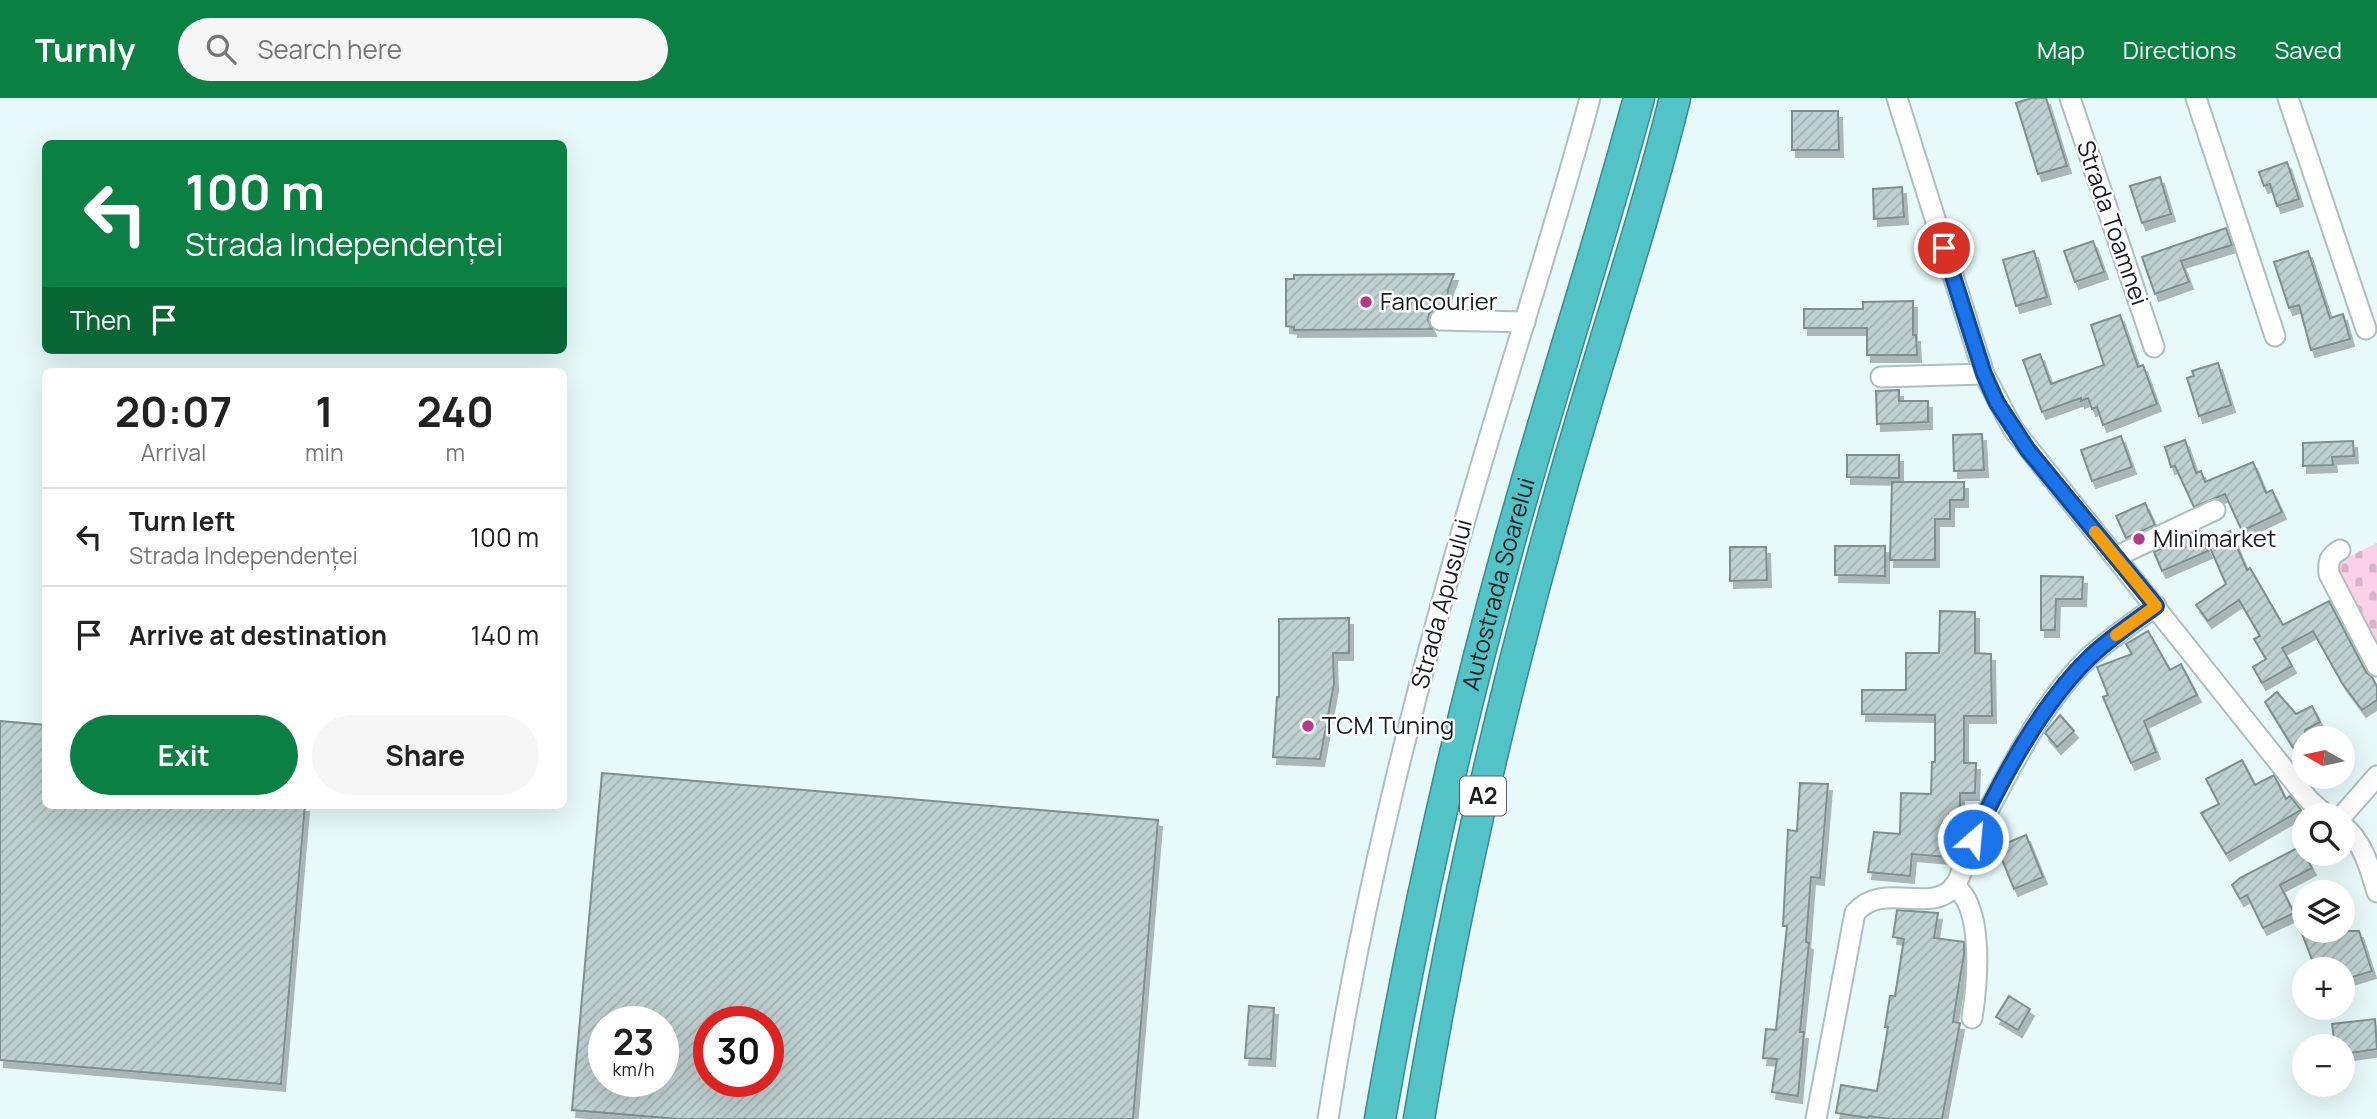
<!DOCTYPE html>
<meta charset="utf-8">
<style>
:root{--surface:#fff;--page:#f6f6f6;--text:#222;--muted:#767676;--line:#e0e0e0;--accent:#0b8043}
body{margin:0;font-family:Manrope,sans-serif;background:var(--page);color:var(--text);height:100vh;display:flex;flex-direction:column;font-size:26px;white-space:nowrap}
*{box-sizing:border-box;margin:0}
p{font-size:23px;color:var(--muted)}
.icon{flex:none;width:38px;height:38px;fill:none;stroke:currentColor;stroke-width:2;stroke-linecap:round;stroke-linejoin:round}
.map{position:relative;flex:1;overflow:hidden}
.drawer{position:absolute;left:42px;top:270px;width:525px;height:441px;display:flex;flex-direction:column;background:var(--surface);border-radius:10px;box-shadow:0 7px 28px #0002}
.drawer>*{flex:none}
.top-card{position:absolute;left:42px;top:42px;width:525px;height:214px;border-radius:10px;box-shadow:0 7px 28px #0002;background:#0b8043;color:#fff;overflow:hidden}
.needle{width:46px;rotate:279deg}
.fabs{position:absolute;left:2292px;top:628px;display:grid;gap:14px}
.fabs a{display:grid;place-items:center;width:63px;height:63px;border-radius:50%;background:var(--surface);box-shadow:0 7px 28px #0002;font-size:35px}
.speed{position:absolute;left:588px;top:908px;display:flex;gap:14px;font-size:35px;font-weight:700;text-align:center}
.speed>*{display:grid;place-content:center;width:91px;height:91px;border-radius:50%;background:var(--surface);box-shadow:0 7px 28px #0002;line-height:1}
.speed small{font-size:18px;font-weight:400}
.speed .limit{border:10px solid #d22;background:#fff;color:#111}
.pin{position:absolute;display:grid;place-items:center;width:60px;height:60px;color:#fff;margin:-30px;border:4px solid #fff;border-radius:50%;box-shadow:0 2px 7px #0007}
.me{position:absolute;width:77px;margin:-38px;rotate:27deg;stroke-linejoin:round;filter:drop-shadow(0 0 5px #0008)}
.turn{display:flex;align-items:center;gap:24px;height:147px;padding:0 28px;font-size:32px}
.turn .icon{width:91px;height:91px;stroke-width:2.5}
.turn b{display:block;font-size:49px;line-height:60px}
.then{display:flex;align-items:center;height:66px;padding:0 28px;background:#0003;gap:14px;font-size:26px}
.eta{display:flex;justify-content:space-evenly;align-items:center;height:119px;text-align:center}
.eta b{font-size:42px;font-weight:700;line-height:49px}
.button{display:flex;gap:14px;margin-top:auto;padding:14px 28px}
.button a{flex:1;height:80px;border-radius:42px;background:var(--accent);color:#fff;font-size:28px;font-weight:700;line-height:80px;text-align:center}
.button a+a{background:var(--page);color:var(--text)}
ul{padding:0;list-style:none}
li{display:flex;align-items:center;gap:21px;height:98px;padding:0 28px;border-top:2px solid var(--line)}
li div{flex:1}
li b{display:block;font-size:26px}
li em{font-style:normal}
header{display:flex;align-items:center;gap:42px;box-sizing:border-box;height:98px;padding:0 35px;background:var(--accent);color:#fff}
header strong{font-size:33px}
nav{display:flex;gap:38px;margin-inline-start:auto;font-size:24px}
.search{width:490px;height:63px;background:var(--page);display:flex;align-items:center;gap:18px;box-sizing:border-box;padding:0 24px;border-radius:38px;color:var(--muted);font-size:26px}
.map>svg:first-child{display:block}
</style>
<header>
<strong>Turnly</strong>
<div class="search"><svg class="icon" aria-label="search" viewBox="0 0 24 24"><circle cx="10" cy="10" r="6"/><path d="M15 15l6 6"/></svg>Search here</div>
<nav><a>Map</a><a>Directions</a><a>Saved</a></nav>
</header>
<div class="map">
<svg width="2377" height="1021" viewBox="0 0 2377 1021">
<defs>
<pattern id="cemetery-stones" width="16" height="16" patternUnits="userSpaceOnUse" patternTransform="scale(1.75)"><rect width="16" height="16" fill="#fad1e6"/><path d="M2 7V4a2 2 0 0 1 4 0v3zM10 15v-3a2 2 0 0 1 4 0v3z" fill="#d6b3c5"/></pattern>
<pattern id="building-hatch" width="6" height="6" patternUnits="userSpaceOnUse" patternTransform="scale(1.75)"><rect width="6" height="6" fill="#bed0d0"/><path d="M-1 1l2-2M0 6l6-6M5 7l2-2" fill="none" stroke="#a3b2b2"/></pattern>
<filter id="shadow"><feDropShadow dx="4" dy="7" stdDeviation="0" flood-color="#0004"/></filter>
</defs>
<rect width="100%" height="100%" fill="#e7f9f9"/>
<!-- cemetery -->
<polygon fill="url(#cemetery-stones)" points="2377,445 2377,554 2334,466"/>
<!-- building -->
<g fill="url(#building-hatch)" stroke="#7e8f8f" stroke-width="2" fill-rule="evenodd" filter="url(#shadow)">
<polygon points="2032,0 2046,0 2067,68 2038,76 2016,5"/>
<polygon points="1792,13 1838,13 1839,52 1792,52"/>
<polygon points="2287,64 2299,101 2277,108 2270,86 2264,88 2259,74"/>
<polygon points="2160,79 2171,116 2142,125 2130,88"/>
<polygon points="1902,89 1904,119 1874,121 1873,91"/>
<polygon points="2226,130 2232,147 2181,163 2189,184 2155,196 2142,159"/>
<polygon points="2093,143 2104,174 2075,184 2064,153"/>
<polygon points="2034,153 2047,199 2016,208 2003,162"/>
<polygon points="2308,153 2330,220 2343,216 2350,241 2311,252 2299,207 2289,210 2274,164"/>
<polygon points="1454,176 1448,192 1446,210 1435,211 1429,216 1428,222 1432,231 1294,232 1294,229 1286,228 1286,181 1294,181 1294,177"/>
<polygon points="1913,203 1913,237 1916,237 1917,257 1867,257 1867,230 1804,230 1804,211 1863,211 1863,204"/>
<polygon points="2120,217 2138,269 2143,267 2157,306 2103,327 2097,309 2092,311 2088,300 2081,303 2081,300 2042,314 2023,262 2040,256 2051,286 2104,267 2091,227"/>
<polygon points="2218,265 2231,307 2199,318 2187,280 2194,278 2192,273"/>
<polygon points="1899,292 1899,303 1928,303 1928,324 1877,326 1876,293"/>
<polygon points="1982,336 1984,372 1954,373 1953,337"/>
<polygon points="2121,338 2132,369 2092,383 2081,352"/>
<polygon points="2185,342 2196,375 2201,373 2205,384 2253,364 2266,395 2272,392 2282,414 2242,433 2225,396 2194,409 2175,368 2171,369 2165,349"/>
<polygon points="2353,343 2354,358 2332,359 2333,367 2303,368 2303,345"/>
<polygon points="1847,357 1899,357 1899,380 1847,379"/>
<polygon points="1892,384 1964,384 1964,402 1950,402 1950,421 1935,421 1935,462 1890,462"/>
<polygon points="2145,405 2155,427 2126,440 2116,418"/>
<polygon points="2199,433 2208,453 2162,473 2154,454"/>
<polygon points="2230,433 2247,472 2250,470 2283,527 2329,503 2366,574 2372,579 2377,589 2377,602 2362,612 2342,585 2313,533 2282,550 2292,568 2262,585 2253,569 2266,561 2254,541 2260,538 2239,502 2208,523 2196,507 2226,486 2207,443"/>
<polygon points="1835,448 1885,448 1885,478 1835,477"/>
<polygon points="1730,449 1766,449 1767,482 1730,483"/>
<polygon points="2041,478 2083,479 2082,501 2056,501 2055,532 2041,532"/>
<polygon points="1940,513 1975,514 1975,555 1991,556 1992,618 1964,618 1964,665 1976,665 1975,695 1960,695 1960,717 1949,716 1946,759 1912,756 1910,778 1868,774 1874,734 1900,736 1901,695 1931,696 1932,664 1935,664 1935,617 1862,616 1862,592 1906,592 1906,555 1939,555"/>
<polygon points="1349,520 1349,555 1333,555 1334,586 1320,661 1273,659 1277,599 1279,599 1279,521"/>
<polygon points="2148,533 2170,572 2181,566 2197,597 2144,623 2156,654 2131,665 2103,599 2108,597 2097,569 2132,556 2126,546"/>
<polygon points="2277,594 2296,616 2312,608 2320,624 2305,632 2305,669 2265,604"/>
<polygon points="2060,617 2074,633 2057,649 2045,635"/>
<polygon points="0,623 46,627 46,707 305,707 281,986 0,962"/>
<polygon points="2242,662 2255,687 2274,677 2286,701 2290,698 2301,712 2226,756 2201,715 2219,706 2206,681"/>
<path d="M602,675L1158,722L1133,1021H678L572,1012ZM604,924H663V984H604ZM709,924H768V984H709Z"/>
<polygon points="1800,685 1828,686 1820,780 1811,779 1806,844 1809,845 1800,934 1804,934 1798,998 1772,994 1777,961 1763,960 1766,931 1776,932 1787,828 1783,828 1788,732 1797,733"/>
<polygon points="2026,737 2043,779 2014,791 1997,749"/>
<polygon points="2305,746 2305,757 2312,770 2280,787 2294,815 2263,830 2247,797 2240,801 2232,787 2240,780"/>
<polygon points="1897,812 1938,815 1934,840 1964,844 1964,856 1953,924 1960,925 1942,1021 1889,1021 1869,1018 1868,1020 1836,1015 1841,987 1877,993 1888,929 1885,929 1890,898 1895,898 1904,841 1893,839"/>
<polygon points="2301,833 2359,833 2372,873 2343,882 2343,872 2316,872"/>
<polygon points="2009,898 2030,911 2018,932 1996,919"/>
<polygon points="1249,908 1274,910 1271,961 1245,960"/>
<polygon points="2375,921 2377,951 2343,956 2343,948 2335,948 2332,926"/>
</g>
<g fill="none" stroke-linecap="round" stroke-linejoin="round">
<defs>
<g id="minor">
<polyline points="1897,0 1984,276 2013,331 2308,701 2327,718"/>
<polyline points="2070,0 2154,249"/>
<polyline points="2196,0 2275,238"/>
<polyline points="2288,0 2366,231"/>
<polyline points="1440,222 1525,224"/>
<polyline points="1881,279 1984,276"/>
<path d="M2340,452C2329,458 2328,464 2329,476L2377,568"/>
<polyline points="2115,459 2215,412"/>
<polyline points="2342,718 2377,678"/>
<path d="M2343,728C2363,743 2370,771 2377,794"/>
<path d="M1954,788C1985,808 1977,888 1972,920"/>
<path d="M1328,1021C1361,804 1415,591 1477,381C1514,254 1556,128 1590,0"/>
<path d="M1816,1021L1855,815C1883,782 1929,817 1954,789C1961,780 1964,765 1968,754C1972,743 1978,731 1984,720C2014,665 2042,605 2088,560C2109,541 2133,525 2156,508"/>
</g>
<g id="highway">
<path id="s1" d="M1380,1021C1414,826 1457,633 1510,442C1551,294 1599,148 1639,0"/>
<path d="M1419,1021C1455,805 1504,591 1564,381C1600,254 1643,129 1675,0"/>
</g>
</defs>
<!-- minor casing -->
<use href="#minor" stroke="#aebfbf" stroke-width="23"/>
<!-- highway casing -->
<use href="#highway" stroke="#3d898c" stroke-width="33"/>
<!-- minor -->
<use href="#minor" stroke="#fff" stroke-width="19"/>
<!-- highway -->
<use href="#highway" stroke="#52c4c7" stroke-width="30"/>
</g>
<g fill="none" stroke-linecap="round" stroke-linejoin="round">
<defs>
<path id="route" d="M1944,150L1984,276L1997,305L2028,352L2156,508C2133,525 2108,541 2088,561C2040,608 2002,681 1973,741"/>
</defs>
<!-- route casing -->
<use href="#route" stroke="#114b97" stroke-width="18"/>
<!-- route -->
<use href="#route" stroke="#1a73e8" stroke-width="12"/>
<!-- slow -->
<polyline stroke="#f59e0b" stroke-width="12" points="2095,434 2156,508 2116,537"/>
</g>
<!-- markers -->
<g fill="#b63886" stroke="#fff" stroke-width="2.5">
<circle cx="1366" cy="204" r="7"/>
<circle cx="2139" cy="441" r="7"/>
<circle cx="1308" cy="628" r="7"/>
</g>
<g text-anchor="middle" stroke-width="5" stroke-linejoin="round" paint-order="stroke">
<!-- shield labels -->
<rect fill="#fff" stroke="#5c6061" stroke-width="2" x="1460" y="678.5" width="46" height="39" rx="5"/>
<g font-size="23" font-weight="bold" fill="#161c1d">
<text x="1483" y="706">A2</text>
</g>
<!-- street labels -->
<g font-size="24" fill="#161c1d" stroke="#fff">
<text transform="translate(2112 125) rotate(71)" y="8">Strada Toamnei</text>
<text dy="8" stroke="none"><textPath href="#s1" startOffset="548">Autostrada Soarelui</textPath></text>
<text transform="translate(1442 506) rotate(-75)" y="8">Strada Apusului</text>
</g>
<!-- poi labels -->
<g font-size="24" fill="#161c1d" stroke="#fff" text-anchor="start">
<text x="1380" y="212">Fancourier</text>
<text x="2153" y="449">Minimarket</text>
<text x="1322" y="636">TCM Tuning</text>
</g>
</g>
</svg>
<div class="fabs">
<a><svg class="needle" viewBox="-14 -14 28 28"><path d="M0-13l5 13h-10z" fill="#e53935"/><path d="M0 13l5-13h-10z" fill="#767676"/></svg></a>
<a><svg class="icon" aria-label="search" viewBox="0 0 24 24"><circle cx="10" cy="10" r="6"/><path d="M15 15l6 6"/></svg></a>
<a><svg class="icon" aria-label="layers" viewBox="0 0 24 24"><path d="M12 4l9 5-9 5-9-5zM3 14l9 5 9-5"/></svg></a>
<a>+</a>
<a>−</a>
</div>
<div class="speed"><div>23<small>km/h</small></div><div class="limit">30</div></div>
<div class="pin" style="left:1944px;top:150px;background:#d93025"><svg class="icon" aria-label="arrive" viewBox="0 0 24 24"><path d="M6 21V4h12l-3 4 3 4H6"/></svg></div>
<svg class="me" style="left:1973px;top:741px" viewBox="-20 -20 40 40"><circle r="17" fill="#1a73e8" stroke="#fff" stroke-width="3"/><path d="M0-11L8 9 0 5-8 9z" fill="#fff"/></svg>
<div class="top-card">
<div class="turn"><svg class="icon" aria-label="left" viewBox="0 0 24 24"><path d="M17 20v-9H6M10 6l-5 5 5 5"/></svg><div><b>100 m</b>Strada Independenței</div></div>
<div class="then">Then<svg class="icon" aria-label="arrive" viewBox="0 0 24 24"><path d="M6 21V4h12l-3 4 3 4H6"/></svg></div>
</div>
<section class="drawer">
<div class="eta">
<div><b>20:07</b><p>Arrival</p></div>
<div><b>1</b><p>min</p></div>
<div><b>240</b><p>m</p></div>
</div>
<ul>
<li><svg class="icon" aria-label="left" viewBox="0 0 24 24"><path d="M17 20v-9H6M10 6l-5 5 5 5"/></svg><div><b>Turn left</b><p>Strada Independenței</p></div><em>100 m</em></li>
<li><svg class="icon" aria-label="arrive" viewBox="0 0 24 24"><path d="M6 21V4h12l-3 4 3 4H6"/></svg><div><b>Arrive at destination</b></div><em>140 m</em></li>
</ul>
<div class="button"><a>Exit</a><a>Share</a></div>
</section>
</div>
